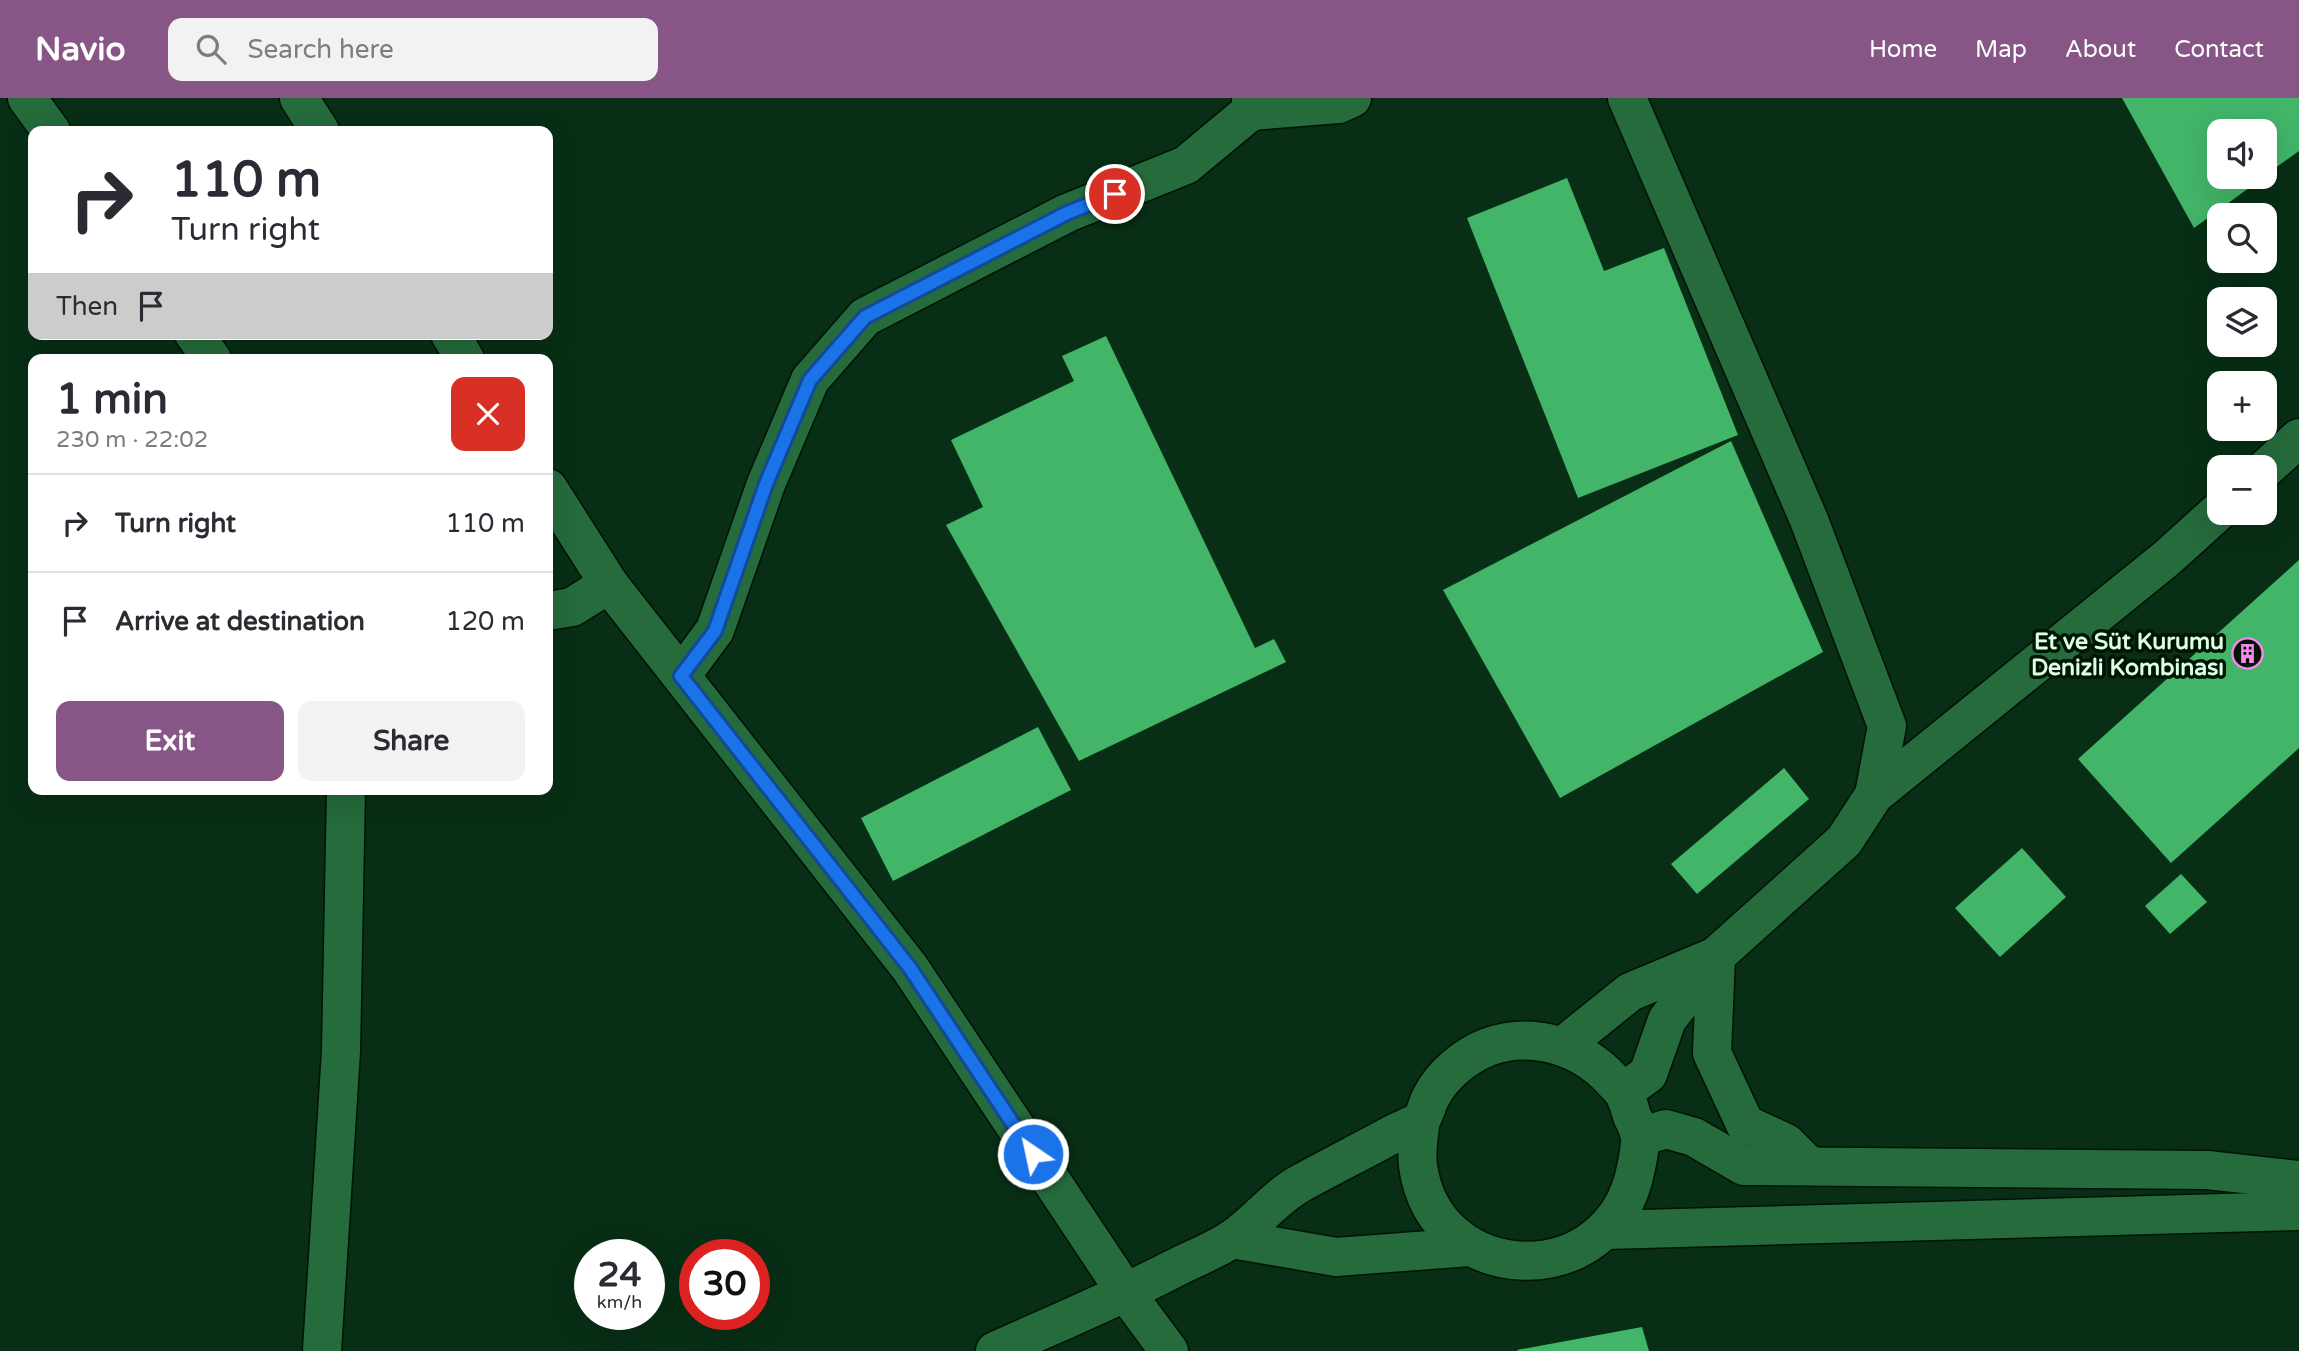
<!DOCTYPE html>
<meta charset="utf-8">
<style>
:root{--surface:#fff;--page:#f2f2f3;--text:#2b2b33;--muted:#7c7c81;--line:#e1e1e2;--accent:#875586}
body{margin:0;font-family:"Varela Round",sans-serif;background:var(--page);color:var(--text);height:100vh;display:flex;flex-direction:column;font-size:26px;white-space:nowrap}
*{box-sizing:border-box;margin:0}
p{font-size:23px;color:var(--muted)}
.icon{flex:none;width:38px;height:38px;fill:none;stroke:currentColor;stroke-width:2;stroke-linecap:round;stroke-linejoin:round}
.map{position:relative;flex:1;overflow:hidden}
.side{position:absolute;left:28px;top:256px;width:525px;height:441px;display:flex;flex-direction:column;background:var(--surface);border-radius:14px;box-shadow:0 7px 28px #0002}
.side>*{flex:none}
.hud{position:absolute;left:28px;top:28px;width:525px;height:214px;border-radius:14px;box-shadow:0 7px 28px #0002;background:#fff;color:var(--text);overflow:hidden}
.buttons{position:absolute;left:2207px;top:21px;display:grid;gap:14px}
.buttons a{display:grid;place-items:center;width:70px;height:70px;border-radius:14px;background:var(--surface);box-shadow:0 7px 28px #0002;font-size:35px}
.speed{position:absolute;left:574px;top:1141px;display:flex;gap:14px;font-size:35px;font-weight:700;text-align:center}
.speed>*{display:grid;place-content:center;width:91px;height:91px;border-radius:50%;background:var(--surface);box-shadow:0 7px 28px #0002;line-height:1}
.speed small{font-size:18px;font-weight:400}
.speed .limit{border:10px solid #d22;background:#fff;color:#111}
.pin{position:absolute;display:grid;place-items:center;width:60px;height:60px;color:#fff;margin:-30px;border:4px solid #fff;border-radius:50%;box-shadow:0 2px 7px #0007}
.me{position:absolute;width:77px;margin:-38px;rotate:326deg;stroke-linejoin:round;filter:drop-shadow(0 0 5px #0008)}
.turn{display:flex;align-items:center;gap:24px;height:147px;padding:0 28px;font-size:32px}
.turn .icon{width:91px;height:91px;stroke-width:2.5}
.turn b{display:block;font-size:49px;line-height:60px}
.then{display:flex;align-items:center;height:66px;padding:0 28px;background:#0003;gap:14px;font-size:26px}
.round{display:grid;place-items:center;flex:none;width:74px;height:74px;border-radius:14px;background:var(--page)}
.head{display:flex;align-items:center;justify-content:space-between;height:119px;padding:0 28px}
h1{font-size:42px;font-weight:700;line-height:52px}
.cta{display:flex;gap:14px;margin-top:auto;padding:14px 28px}
.cta a{flex:1;height:80px;border-radius:14px;background:var(--accent);color:#fff;font-size:28px;font-weight:700;line-height:80px;text-align:center}
.cta a+a{background:var(--page);color:var(--text)}
ul{padding:0;list-style:none}
li{display:flex;align-items:center;gap:21px;height:98px;padding:0 28px;border-top:2px solid var(--line)}
li div{flex:1}
li b{display:block;font-size:26px}
li em{font-style:normal}
header{display:flex;align-items:center;gap:42px;box-sizing:border-box;height:98px;padding:0 35px;background:var(--accent);color:#fff}
header strong{font-size:33px}
nav{display:flex;gap:38px;margin-inline-start:auto;font-size:24px}
.search{width:490px;height:63px;background:var(--page);display:flex;align-items:center;gap:18px;box-sizing:border-box;padding:0 24px;border-radius:14px;color:var(--muted);font-size:26px}
.map>svg:first-child{display:block}
</style>
<header>
<strong>Navio</strong>
<div class="search"><svg class="icon" aria-label="search" viewBox="0 0 24 24"><circle cx="10" cy="10" r="6"/><path d="M15 15l6 6"/></svg>Search here</div>
<nav><a>Home</a><a>Map</a><a>About</a><a>Contact</a></nav>
</header>
<div class="map">
<svg width="2299" height="1253" viewBox="0 0 2299 1253">
<rect width="100%" height="100%" fill="#082e15"/>
<!-- building -->
<g fill="#42b569">
<polygon points="2122,0 2299,0 2299,53 2264,78 2264,33 2219,33 2219,79 2264,79 2194,130"/>
<polygon points="1567,80 1604,173 1664,150 1738,337 1578,400 1467,120"/>
<polygon points="1106,238 1255,550 1274,541 1286,564 1079,663 946,427 983,409 951,342 1074,283 1062,258"/>
<polygon points="1731,343 1823,554 1560,700 1443,492"/>
<polygon points="2299,462 2299,650 2171,765 2078,661"/>
<polygon points="1038,629 1071,692 893,783 861,720"/>
<polygon points="1784,670 1809,701 1697,796 1671,766"/>
<polygon points="2022,750 2066,799 2000,859 1955,810"/>
<polygon points="2181,776 2207,804 2170,836 2145,808"/>
<polygon points="1642,1229 1649,1253 1518,1253 1517,1252"/>
</g>
<g fill="none" stroke-linecap="round" stroke-linejoin="round">
<defs>
<g id="minor">
<polyline points="27,0 51,33"/>
<polyline points="299,0 320,33"/>
<polyline points="1627,0 1809,422 1887,628 1874,697"/>
<polyline points="1251,13 1339,6 1352,0"/>
<polyline points="194,236 212,261"/>
<polyline points="450,236 465,261"/>
<polyline points="2264,372 2299,340"/>
<polyline points="548,390 609,486 910,870 1126,1195 1169,1253"/>
<polyline points="548,513 572,509 609,486"/>
<polyline points="681,578 715,532 766,386 810,282 865,219 1067,115 1186,67 1251,13 1251,0"/>
<polyline points="1716,858 1712,955 1745,1026 1786,1045 1808,1067"/>
<polyline points="1563,948 1630,894 1714,859"/>
<polyline points="1623,994 1648,976 1667,922 1716,858 1844,743 1874,697 2167,460 2219,413"/>
<polyline points="322,1253 341,953 346,691"/>
</g>
<g id="tertiary">
<polyline points="1640,1039 1666,1031 1694,1039 1744,1068 2207,1072 2299,1082"/>
<polyline points="1605,1132 2299,1113"/>
<polyline points="1232,1141 1336,1159 1470,1149"/>
<path d="M995,1253C1055,1226 1115,1201 1173,1171C1192,1161 1214,1153 1232,1141C1256,1125 1275,1099 1301,1085C1332,1068 1364,1052 1395,1035C1402,1031 1416,1027 1421,1021C1426,1016 1427,1005 1431,999C1442,977 1465,958 1488,949C1532,933 1581,948 1612,982C1616,986 1621,991 1624,995C1627,1002 1630,1010 1632,1018C1635,1024 1639,1033 1640,1040C1640,1049 1638,1061 1636,1070C1612,1197 1435,1191 1418,1068C1416,1052 1419,1037 1421,1021"/>
</g>
</defs>
<!-- minor casing -->
<use href="#minor" stroke="#011306" stroke-width="41"/>
<!-- tertiary casing -->
<use href="#tertiary" stroke="#011306" stroke-width="41"/>
<!-- minor -->
<use href="#minor" stroke="#256b3c" stroke-width="38"/>
<!-- tertiary -->
<use href="#tertiary" stroke="#256b3c" stroke-width="38"/>
</g>
<g fill="none" stroke-linecap="round" stroke-linejoin="round">
<defs>
<polyline id="route" points="1033,1056 910,870 681,578 715,533 766,386 810,282 865,219 1067,115 1115,96"/>
</defs>
<!-- route casing -->
<use href="#route" stroke="#114b97" stroke-width="18"/>
<!-- route -->
<use href="#route" stroke="#1a73e8" stroke-width="12"/>
</g>
<!-- icons -->
<defs>
<symbol id="building-ring" viewBox="-11 -11 22 22"><circle r="9.5" fill="#001404" stroke="#f788eb" stroke-width="1.5"/><path d="M-4-6H4V6H1V3H-1V6H-4ZM-2.5-4.3h1.7v1.8h-1.7ZM.8-4.3h1.7v1.8H.8ZM-2.5-1h1.7V.8h-1.7ZM.8-1h1.7V.8H.8Z" fill="#f788eb"/></symbol>
</defs>
<g fill-rule="evenodd">
<use href="#building-ring" x="2230" y="538" width="35" height="35"/>
</g>
<g text-anchor="middle" stroke-width="7" stroke-linejoin="round" paint-order="stroke">
<!-- poi labels -->
<g font-size="23" font-weight="bold" fill="#dcfee3" stroke="#001404" text-anchor="end">
<text x="2224" y="551">Et ve Süt Kurumu<tspan x="2224" dy="26">Denizli Kombinası</tspan></text>
</g>
</g>
</svg>
<div class="buttons">
<a><svg class="icon" aria-label="sound" viewBox="0 0 24 24"><path d="M4 9h4l5-4v14l-5-4H4zM17 9q2 3 0 6"/></svg></a>
<a><svg class="icon" aria-label="search" viewBox="0 0 24 24"><circle cx="10" cy="10" r="6"/><path d="M15 15l6 6"/></svg></a>
<a><svg class="icon" aria-label="layers" viewBox="0 0 24 24"><path d="M12 4l9 5-9 5-9-5zM3 14l9 5 9-5"/></svg></a>
<a>+</a>
<a>−</a>
</div>
<div class="speed"><div>24<small>km/h</small></div><div class="limit">30</div></div>
<div class="pin" style="left:1115px;top:96px;background:#d93025"><svg class="icon" aria-label="arrive" viewBox="0 0 24 24"><path d="M6 21V4h12l-3 4 3 4H6"/></svg></div>
<svg class="me" style="left:1033px;top:1056px" viewBox="-20 -20 40 40"><circle r="17" fill="#1a73e8" stroke="#fff" stroke-width="3"/><path d="M0-11L8 9 0 5-8 9z" fill="#fff"/></svg>
<div class="hud">
<div class="turn"><svg class="icon" aria-label="right" viewBox="0 0 24 24"><path d="M7 20v-9h11M14 6l5 5-5 5"/></svg><div><b>110 m</b>Turn right</div></div>
<div class="then">Then<svg class="icon" aria-label="arrive" viewBox="0 0 24 24"><path d="M6 21V4h12l-3 4 3 4H6"/></svg></div>
</div>
<section class="side">
<div class="head"><div><h1>1 min</h1><p>230 m · 22:02</p></div><a class="round" style="background:#d93025;color:#fff"><svg class="icon" aria-label="close" viewBox="0 0 24 24"><path d="M6 6l12 12M18 6L6 18"/></svg></a></div>
<ul>
<li><svg class="icon" aria-label="right" viewBox="0 0 24 24"><path d="M7 20v-9h11M14 6l5 5-5 5"/></svg><div><b>Turn right</b></div><em>110 m</em></li>
<li><svg class="icon" aria-label="arrive" viewBox="0 0 24 24"><path d="M6 21V4h12l-3 4 3 4H6"/></svg><div><b>Arrive at destination</b></div><em>120 m</em></li>
</ul>
<div class="cta"><a>Exit</a><a>Share</a></div>
</section>
</div>
